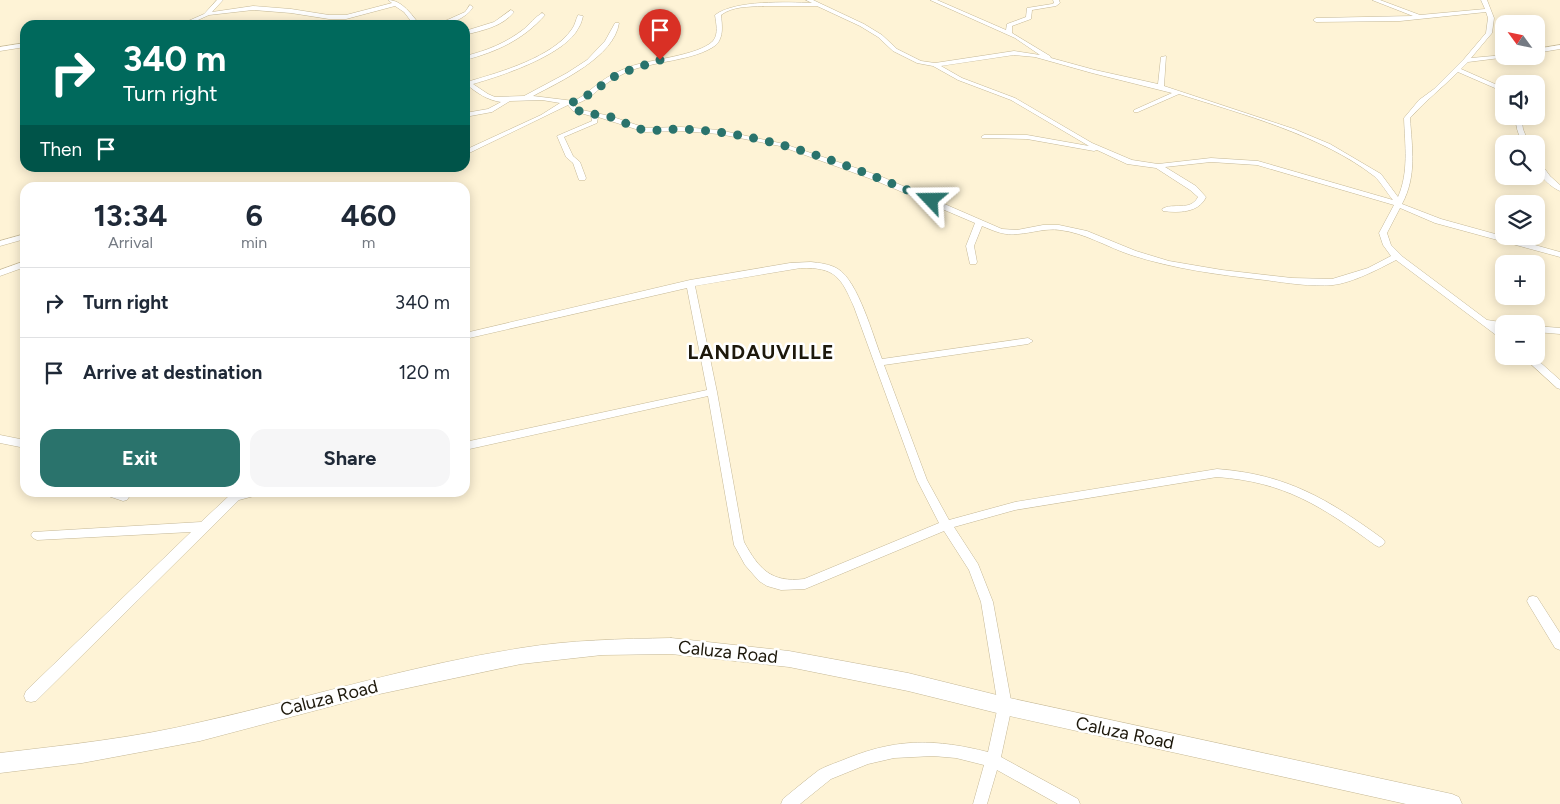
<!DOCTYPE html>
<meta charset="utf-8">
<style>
:root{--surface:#fff;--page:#f6f6f7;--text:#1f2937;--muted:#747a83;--line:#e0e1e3;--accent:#2a736c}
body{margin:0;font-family:Figtree,sans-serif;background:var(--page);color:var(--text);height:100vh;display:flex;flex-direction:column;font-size:19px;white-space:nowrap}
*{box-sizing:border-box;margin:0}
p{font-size:16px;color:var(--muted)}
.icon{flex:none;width:28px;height:28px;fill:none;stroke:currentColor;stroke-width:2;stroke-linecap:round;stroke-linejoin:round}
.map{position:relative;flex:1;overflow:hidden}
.sheet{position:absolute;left:20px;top:182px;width:450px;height:315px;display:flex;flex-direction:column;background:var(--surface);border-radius:15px;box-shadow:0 2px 12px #0003}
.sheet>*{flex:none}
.hud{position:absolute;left:20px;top:20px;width:450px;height:152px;border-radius:15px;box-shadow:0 2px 12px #0003;background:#00695c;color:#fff;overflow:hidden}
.needle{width:32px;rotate:303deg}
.tools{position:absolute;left:1495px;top:15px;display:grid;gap:10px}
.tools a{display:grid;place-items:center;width:50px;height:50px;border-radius:10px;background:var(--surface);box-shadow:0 2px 12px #0003;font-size:25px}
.pin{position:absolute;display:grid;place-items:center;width:42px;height:42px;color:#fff;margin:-51px -21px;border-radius:50% 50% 50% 0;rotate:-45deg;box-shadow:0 0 5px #0007}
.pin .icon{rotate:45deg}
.me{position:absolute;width:55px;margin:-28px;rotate:293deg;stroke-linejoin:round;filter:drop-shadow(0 0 4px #0008)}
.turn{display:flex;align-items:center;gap:18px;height:105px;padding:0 20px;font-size:22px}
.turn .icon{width:65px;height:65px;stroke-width:2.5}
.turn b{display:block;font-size:35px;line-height:42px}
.then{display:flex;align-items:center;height:48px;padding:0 20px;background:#0003;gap:10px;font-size:19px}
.eta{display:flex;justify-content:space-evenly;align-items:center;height:85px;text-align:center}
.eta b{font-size:30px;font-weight:700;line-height:35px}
.cta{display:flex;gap:10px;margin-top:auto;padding:10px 20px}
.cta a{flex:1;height:58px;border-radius:15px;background:var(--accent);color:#fff;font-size:20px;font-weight:700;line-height:58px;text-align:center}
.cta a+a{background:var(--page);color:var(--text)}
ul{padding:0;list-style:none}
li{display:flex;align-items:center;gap:15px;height:70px;padding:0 20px;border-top:1px solid var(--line)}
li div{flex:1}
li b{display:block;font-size:19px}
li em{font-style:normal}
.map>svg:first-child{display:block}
</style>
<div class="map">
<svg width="1560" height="804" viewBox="0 0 1560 804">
<rect width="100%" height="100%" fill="#fef3d6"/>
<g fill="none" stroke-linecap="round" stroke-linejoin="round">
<defs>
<g id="street">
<path d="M217,0H223L212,12L253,6L291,9L329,15H346L392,3L388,0C402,0 412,15 420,25H414L404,12L395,6L346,19H329L291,13L253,10L209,15L187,25H179L204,14Z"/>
<path d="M806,0H813L864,24L882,35L897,49L921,61L935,63L1014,51L1040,55L1015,38L930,0H937L1006,30L1007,24L1026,17L1027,8L1052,4L1054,3L1053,0H1059L1060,3L1056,6L1032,10L1031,19L1012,26V33L1050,56L1051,58L1095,70L1158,84L1161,57L1166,56L1164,86L1294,129L1330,144L1381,174L1398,197C1409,172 1405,145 1404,118L1419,100L1434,89L1464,59L1486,33L1488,18L1486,12L1400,21L1316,22L1313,20L1316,18L1413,16L1372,0H1380L1420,15L1485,9L1481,0H1487L1494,18L1492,33L1471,58L1504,55L1516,56L1468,62L1461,69L1504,88V92L1458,72C1442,88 1425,101 1410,118C1412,148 1417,176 1402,204L1441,219L1560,252V257L1435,223L1400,208L1387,233L1391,245L1403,257L1487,320L1507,323L1504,324V328L1496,327L1504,333V341L1396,260C1379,269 1352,283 1333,285C1311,287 1287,283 1265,280C1220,275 1174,269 1131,255C1107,247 1085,233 1060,230C1045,228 1032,233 1018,234C1005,236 994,231 982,226L974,246L977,262L976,264H970L966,246L975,223L874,180L780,146L719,134L681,131L645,132L598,117L597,123L564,137L573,156L580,162L586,178L585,180H579L573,163L566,157L557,136L592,121L591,116L573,111L568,105L465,155V150L541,115L560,103L542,100L510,101L492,112L465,117V113L488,109L501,102C487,100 477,93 466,84L465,78L470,81C501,72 553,57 572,29C575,25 576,19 578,15L583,16C582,20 581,24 579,27C566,55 501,76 473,84L488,94L495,97L524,96L567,73L587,60L605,41L615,23H619C614,57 561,81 533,96L574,101C584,96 591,89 599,83C608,76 619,71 629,67C650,59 698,56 713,41C719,34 716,23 715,15C735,0 786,2 812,3ZM763,6H817L860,26L878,37L893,51L917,63L933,66L958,80L1011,100L1089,146L1027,135H984L981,137L982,138L1027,139L1094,151L1097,150L1127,164L1156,168L1190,190L1198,197C1190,212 1173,202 1162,209L1163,211C1178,213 1199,213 1206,197L1196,186L1165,167L1211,162L1257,165L1394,205L1379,233L1383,245L1391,256L1368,268L1332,279L1292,278L1222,270L1169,261L1136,251L1087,231L1059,225H1043L1017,230L1002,229L880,176L784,144L719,130L681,127L646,128L610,116L582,110L577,109L574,104C586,102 594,93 603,86C611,80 619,76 627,72C652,61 695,61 716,45C724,37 722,25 721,15C733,6 748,7 763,6ZM1014,55L1035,57L1092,73L1172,93L1134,110V112H1138L1179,94C1242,114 1321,135 1374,176C1381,182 1387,193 1393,200L1258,161L1211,158L1158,164L1132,160L1092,143L1015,98L962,78L941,66Z"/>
<path d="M470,5L473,7C467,18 449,25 436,25L465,12Z"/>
<path d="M511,10L514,12C502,27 483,30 465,35V31L494,22Z"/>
<path d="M542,13L545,15C523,40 496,52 465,60V56C486,51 506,43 524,29C530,24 535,17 542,13Z"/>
<polygon points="25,43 25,47 0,51 0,47"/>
<polygon points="1560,45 1560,49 1536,53 1536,49"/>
<polygon points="1515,116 1521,116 1523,129 1529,144 1522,144 1517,129"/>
<path d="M1536,161H1539L1550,176L1560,185V191C1549,186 1536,174 1536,161Z"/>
<polygon points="25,234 25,239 0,246 0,241"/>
<polygon points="25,261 25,267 0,276 0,270"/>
<path d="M811,262C820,263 830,264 838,269C858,281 873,336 882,359L1028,338L1033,341L1028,344L884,365L927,480L949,520L1015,502L1217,469C1286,474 1328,499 1383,539L1385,542L1383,545L1379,547L1375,545C1321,506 1285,482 1217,477L1015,510L954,527L978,564L993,602L1012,706L1001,757L1078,799L1080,804H1058L997,770L987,804H973L984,765L956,758L933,756L894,758L868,764L831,779L800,804H781L783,799C795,789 807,779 819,770C828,765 839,762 848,758C898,738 936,739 988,752L998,706L981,602L969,570L944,531L805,589L781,590L767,586L759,581L745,565L734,545L708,396L465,450V442L707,390L687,288L465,339V333L690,280L790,263ZM801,268C835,267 841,277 854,307L917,480L939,523L804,579C771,583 759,569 744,542L717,392L695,286Z"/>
<polygon points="1536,326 1560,328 1560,334 1536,332"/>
<polygon points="1522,356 1533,356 1560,380 1560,389 1557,388"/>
<polygon points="0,435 25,440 25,448 0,443"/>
<polygon points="104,492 127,494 129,497 127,500 123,501 105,495"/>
<polygon points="235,493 259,492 258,495 239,500 36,701 31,702 26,701 24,696 26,691 191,532 37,540 33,538 31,535 33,532 201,522 231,494"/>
<polygon points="1533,596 1537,597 1560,633 1560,650 1555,648 1529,605 1527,601 1529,597"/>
</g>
<path id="secondary" d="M671,638L789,651L908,673L1005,697L1452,794L1459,797L1462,804H1406L1005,715L908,691L789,667L671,654L602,655L521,664L370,696L200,741L82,763L0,773V753C67,745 135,738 201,722C308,698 412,665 521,648C570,640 621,639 671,638Z"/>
</defs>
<!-- street casing -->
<use href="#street" stroke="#c5b896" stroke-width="1"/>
<!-- secondary casing -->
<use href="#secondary" stroke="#c5b896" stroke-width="1"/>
<!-- street -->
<use href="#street" fill="#fff" fill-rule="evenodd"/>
<!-- secondary -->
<use href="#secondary" fill="#fff" fill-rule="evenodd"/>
</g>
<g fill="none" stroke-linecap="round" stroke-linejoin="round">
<!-- route -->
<path stroke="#2a736c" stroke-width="9" stroke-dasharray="0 16.2" d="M660,60L618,74L582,99L570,103L571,106C583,116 597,113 611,117C623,121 634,129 646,130C658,131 669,129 681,129C769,132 851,166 931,200"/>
</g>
<g text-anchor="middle" stroke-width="5" stroke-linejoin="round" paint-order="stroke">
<!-- near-street labels -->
<g font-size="18" fill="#1d180b" stroke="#fff">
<text transform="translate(728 652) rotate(6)" y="6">Caluza Road</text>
<text transform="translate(329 698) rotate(-14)" y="6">Caluza Road</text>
<text transform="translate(1125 733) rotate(12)" y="6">Caluza Road</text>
</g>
<!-- district labels -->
<g font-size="20" font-weight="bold" letter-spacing="1" fill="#1d180b" stroke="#fff">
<text x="761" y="359">LANDAUVILLE</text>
</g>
</g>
</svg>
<div class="tools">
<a><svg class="needle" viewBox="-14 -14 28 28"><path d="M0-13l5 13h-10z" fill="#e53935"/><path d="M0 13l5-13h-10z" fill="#747a83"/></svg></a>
<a><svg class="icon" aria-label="sound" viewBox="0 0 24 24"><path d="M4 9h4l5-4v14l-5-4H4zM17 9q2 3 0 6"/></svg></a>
<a><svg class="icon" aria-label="search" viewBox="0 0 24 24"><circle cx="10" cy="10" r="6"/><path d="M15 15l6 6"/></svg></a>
<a><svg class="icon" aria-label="layers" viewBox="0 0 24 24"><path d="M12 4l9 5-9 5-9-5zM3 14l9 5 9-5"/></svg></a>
<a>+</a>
<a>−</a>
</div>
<div class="pin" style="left:660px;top:60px;background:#d93025"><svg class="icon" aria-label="arrive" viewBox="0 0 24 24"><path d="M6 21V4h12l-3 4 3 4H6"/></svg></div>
<svg class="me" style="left:931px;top:200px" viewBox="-20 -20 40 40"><path d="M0-17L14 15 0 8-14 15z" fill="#2a736c" stroke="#fff" stroke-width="4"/></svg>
<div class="hud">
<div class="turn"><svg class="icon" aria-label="right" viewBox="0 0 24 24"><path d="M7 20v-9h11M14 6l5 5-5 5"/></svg><div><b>340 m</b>Turn right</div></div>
<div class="then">Then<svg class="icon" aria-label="arrive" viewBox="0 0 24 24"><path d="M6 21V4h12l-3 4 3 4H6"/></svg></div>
</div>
<section class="sheet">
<div class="eta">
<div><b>13:34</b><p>Arrival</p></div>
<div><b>6</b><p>min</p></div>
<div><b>460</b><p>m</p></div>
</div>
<ul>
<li><svg class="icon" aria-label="right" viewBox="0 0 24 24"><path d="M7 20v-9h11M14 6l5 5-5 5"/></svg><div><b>Turn right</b></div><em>340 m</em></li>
<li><svg class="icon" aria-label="arrive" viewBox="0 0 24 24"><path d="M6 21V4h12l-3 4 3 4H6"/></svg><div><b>Arrive at destination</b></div><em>120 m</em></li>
</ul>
<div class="cta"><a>Exit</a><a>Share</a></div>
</section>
</div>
